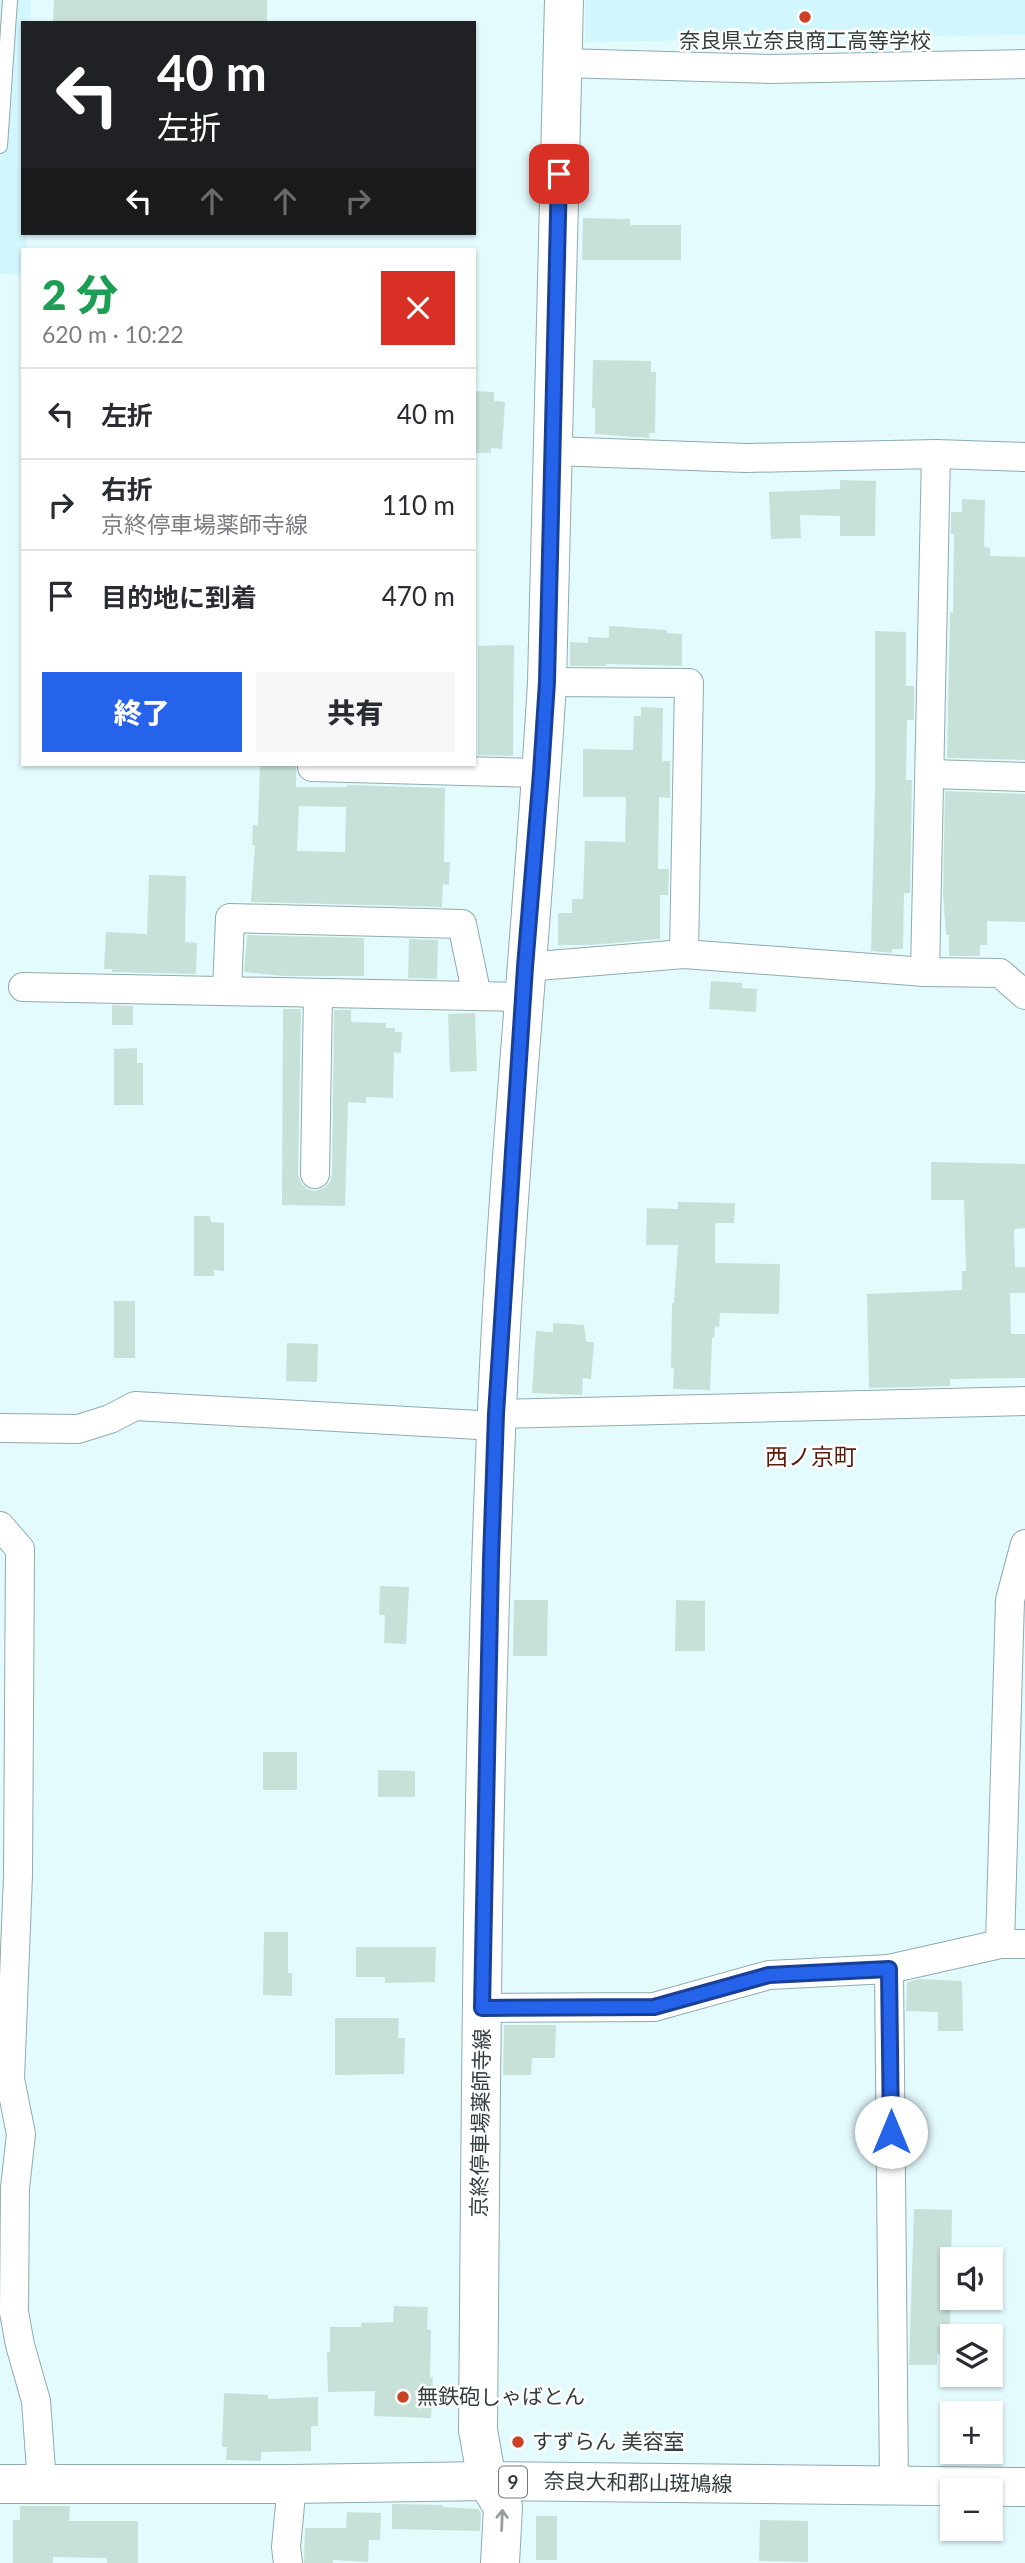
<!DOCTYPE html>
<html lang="ja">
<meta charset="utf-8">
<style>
:root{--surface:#fff;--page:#f7f7f7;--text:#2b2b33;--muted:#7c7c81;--line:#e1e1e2;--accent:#2563eb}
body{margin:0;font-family:Lato,"Noto Sans JP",sans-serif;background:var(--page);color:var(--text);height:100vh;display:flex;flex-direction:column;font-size:26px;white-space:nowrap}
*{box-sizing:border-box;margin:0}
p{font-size:23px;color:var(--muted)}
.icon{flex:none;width:38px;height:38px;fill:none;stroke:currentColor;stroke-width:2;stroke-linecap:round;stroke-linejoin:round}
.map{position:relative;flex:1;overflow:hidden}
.panel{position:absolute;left:21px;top:248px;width:455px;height:518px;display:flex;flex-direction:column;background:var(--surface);border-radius:0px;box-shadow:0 2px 5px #0004}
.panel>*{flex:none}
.guide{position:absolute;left:21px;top:21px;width:455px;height:214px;border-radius:0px;box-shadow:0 2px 5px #0004;background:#202124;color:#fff;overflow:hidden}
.tools{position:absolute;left:940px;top:2247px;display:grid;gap:14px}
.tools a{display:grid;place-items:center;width:63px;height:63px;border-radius:0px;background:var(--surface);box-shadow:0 2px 5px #0004;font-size:35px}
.pin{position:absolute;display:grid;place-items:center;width:60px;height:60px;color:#fff;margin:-30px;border-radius:14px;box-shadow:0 4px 10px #0006}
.me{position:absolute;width:77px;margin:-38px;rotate:0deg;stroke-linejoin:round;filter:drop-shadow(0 0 5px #0008)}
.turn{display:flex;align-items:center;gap:24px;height:147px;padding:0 21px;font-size:32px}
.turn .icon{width:91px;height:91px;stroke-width:2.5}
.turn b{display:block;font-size:49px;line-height:60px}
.lanes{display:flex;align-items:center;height:66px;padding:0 21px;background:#0003;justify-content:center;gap:35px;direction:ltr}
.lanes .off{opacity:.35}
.round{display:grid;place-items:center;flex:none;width:74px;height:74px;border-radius:0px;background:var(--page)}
.head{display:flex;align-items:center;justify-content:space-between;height:119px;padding:0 21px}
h1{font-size:42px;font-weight:800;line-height:52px;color:#1e9e55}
.button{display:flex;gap:14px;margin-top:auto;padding:14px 21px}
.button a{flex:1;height:80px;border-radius:0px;background:var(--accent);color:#fff;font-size:28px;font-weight:800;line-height:80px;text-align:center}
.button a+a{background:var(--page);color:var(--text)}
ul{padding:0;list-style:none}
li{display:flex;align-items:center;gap:21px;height:91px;padding:0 21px;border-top:2px solid var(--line)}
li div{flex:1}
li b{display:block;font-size:26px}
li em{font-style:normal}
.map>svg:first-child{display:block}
</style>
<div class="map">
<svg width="1025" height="2563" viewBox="0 0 1025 2563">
<rect width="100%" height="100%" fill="#e4fbfe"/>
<!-- built -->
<g fill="#d1f7fd">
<polygon points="0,0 31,0 31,23 23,23 23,233 26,233 26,250 23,250 23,274 0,274"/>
<polygon points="585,0 1025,0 1025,35 585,42"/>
</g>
<!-- building -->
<g fill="#c7e1d8" fill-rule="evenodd">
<polygon points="54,0 267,0 267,23 53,23"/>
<polygon points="583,218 630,219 630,225 681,225 681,260 582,260"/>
<polygon points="593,360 651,361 651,372 656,372 655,433 649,433 649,438 595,434 595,408 592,408"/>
<polygon points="474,391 494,392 494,401 505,402 502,449 491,448 491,453 474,453"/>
<polygon points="840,480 876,481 875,536 840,536 840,516 800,515 801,538 771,539 769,492 840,489"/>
<polygon points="962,499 985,500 984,547 990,548 990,556 1025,557 1025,760 947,758 950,612 953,613 954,534 951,534 951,512 962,512"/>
<polygon points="609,626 667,630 667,633 682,634 682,666 606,664 606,666 570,666 570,642 588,643 588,637 609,638"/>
<polygon points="875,631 906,632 906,686 914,686 914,720 907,720 906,780 912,780 910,893 904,893 903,949 892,949 892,953 871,951 875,789"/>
<polygon points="514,645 513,756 478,755 478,646"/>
<polygon points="641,707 663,708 662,761 670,761 670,798 659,797 658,869 669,869 668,895 660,895 660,939 591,945 558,945 558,913 572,913 572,899 583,899 585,841 625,842 626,797 583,797 583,749 633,750 634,716 641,716"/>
<path d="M260,765H296V787H347V785L445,788L444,862H450L449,885L443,884L442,907L251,902L255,845H252L253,825H258ZM299,806L346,807L345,852L297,851Z"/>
<polygon points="945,791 1025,794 1025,922 987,921 987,945 980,945 980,956 949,956 949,935 946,935 943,893"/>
<polygon points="149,875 186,876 185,942 197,943 196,974 112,972 112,969 104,969 106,932 147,934"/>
<polygon points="247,935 364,938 364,976 284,976 244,972"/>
<polygon points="409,939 438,940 437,979 408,978"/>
<polygon points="711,981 742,983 742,988 757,989 756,1012 709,1009"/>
<polygon points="112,1005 133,1006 133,1025 112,1025"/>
<polygon points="283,1009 301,1009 298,1174 301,1183 307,1189 314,1191 324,1188 330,1182 332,1174 334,1010 351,1010 351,1022 386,1023 386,1028 395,1028 395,1032 402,1032 401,1053 394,1052 393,1098 366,1097 366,1103 348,1102 345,1206 282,1205"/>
<polygon points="475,1013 477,1071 450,1072 448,1014"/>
<polygon points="137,1048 137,1063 143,1063 143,1105 114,1105 114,1049"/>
<polygon points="931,1162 1025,1164 1025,1228 1014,1229 1015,1267 1025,1267 1025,1293 1010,1293 1011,1334 1025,1334 1025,1378 950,1379 950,1386 869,1388 867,1294 962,1290 962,1271 966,1271 964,1200 931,1200"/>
<polygon points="678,1202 735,1203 734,1223 715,1223 715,1263 780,1264 779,1314 720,1313 719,1327 715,1326 714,1338 712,1338 710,1390 673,1389 674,1368 671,1368 672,1303 674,1303 678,1245 646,1245 647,1208 678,1209"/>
<polygon points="194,1216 210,1216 211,1222 224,1223 224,1271 214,1270 214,1276 194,1276"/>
<rect x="114" y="1301" width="21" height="57"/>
<polygon points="553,1323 584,1325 586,1342 594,1342 591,1379 583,1378 582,1395 532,1393 536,1331 553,1332"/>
<polygon points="287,1343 318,1344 317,1382 286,1381"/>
<polygon points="380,1586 409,1587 406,1644 384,1643 385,1615 379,1615"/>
<polygon points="514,1600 548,1600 547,1656 513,1656"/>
<polygon points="676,1600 705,1601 705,1651 675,1651"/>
<rect x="263" y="1752" width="34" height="38"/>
<polygon points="378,1770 415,1771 415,1797 378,1797"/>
<polygon points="264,1932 288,1932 288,1973 292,1973 292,1996 263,1995"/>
<polygon points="356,1947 436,1947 435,1982 385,1983 385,1977 356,1977"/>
<polygon points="919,1979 962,1981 963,2031 938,2031 938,2012 906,2011 907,1982"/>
<polygon points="335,2018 399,2018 398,2038 405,2038 404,2074 335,2075"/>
<polygon points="504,2025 556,2025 555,2058 532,2058 531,2075 503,2075"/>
<polygon points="914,2209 952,2210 950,2326 943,2326 943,2354 937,2354 937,2365 909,2365"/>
<polygon points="394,2306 428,2307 427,2329 431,2330 430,2377 433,2377 431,2418 374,2416 375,2391 328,2392 327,2352 330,2352 330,2327 361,2327 361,2323 393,2322"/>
<polygon points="224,2393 268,2395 268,2399 318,2397 318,2426 311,2426 311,2451 261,2452 261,2461 226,2460 227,2447 222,2447"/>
<polygon points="392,2504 443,2505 442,2507 478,2509 481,2513 480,2531 392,2529"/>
<polygon points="20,2506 70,2506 69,2521 138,2521 138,2563 107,2563 107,2558 53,2557 53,2563 13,2563 13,2520 20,2520"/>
<polygon points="347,2512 381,2513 380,2540 369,2540 368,2562 333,2560 333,2563 304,2563 305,2528 346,2528"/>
<rect x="536" y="2516" width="21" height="44"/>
<polygon points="760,2520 808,2521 808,2562 759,2561"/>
</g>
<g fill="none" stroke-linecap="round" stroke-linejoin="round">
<defs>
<polyline id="service" points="0,146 10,0"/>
<g id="minor">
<polyline points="562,63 769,69 1025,64"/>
<polyline points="553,451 746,458 936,454 1025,457"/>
<polyline points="547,682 689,683 684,954"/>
<polyline points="312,767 541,773"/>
<polyline points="931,774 1025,777"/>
<polyline points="525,967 684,954 925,972 1000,973 1025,995"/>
<polyline points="925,972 936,454"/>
<polyline points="23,987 523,997"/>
<polyline points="227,991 230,918 462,924 477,996"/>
<polyline points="315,1174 318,993"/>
<polyline points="496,1414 1025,1401"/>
<polyline points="0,1428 78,1429 110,1419 135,1406 497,1426"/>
<polyline points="0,1526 20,1549 18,1875 10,2079 21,2134 15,2188 14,2312 20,2345 36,2401 42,2484"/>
<polyline points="1000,1944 1010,1600 1025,1544"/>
<polyline points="889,1969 894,2486"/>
<polyline points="482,2008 654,2007 769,1975 889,1969 1000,1944 1025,1944"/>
<polyline points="288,2563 286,2547 292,2484"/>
</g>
<path id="secondary" d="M500,2563L503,2507L487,2481L478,2430C481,2090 482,1750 497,1410C507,1167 533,925 547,682L564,0"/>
<polyline id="primary" points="0,2484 292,2484 487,2481 1025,2487"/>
</defs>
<!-- service casing -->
<use href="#service" stroke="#8faaae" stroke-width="16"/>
<!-- minor casing -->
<use href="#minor" stroke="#8faaae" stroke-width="30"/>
<!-- secondary casing -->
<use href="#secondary" stroke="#8faaae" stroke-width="40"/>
<!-- primary casing -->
<use href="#primary" stroke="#8faaae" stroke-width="40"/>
<!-- service -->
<use href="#service" stroke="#fff" stroke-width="14"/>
<!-- minor -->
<use href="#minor" stroke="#fff" stroke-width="28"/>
<!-- secondary -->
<use href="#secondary" stroke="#fff" stroke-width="38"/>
<!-- primary -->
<use href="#primary" stroke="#fff" stroke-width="38"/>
</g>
<!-- one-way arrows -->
<defs><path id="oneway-shaft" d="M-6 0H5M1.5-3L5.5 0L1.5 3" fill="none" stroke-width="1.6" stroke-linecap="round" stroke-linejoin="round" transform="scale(1.75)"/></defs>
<use stroke="#989e9e" href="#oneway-shaft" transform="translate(502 2520) rotate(-88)"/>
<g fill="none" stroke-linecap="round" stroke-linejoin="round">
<defs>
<polyline id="route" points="559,174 547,682 541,773 525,967 496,1414 491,1560 482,2008 654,2007 769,1975 889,1969 891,2132"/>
</defs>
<!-- route casing -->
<use href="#route" stroke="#184099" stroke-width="18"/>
<!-- route -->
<use href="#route" stroke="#2563eb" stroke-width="12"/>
</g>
<!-- markers -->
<g fill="#cc4125" stroke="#fff" stroke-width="2.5">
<circle cx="805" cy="17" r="7"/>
<circle cx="403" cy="2397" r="7"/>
<circle cx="518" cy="2442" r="7"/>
</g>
<g text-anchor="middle" stroke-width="5" stroke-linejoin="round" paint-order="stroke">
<!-- shield labels -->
<rect fill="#fff" stroke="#707778" stroke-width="2" x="499" y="2466.5" width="28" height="31" rx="5"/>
<g font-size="19" font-weight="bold" fill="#323d3e">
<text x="513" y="2489">9</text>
</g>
<!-- poi labels -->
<g font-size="21" fill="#323d3e" stroke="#fff" text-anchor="start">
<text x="805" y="48" text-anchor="middle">奈良県立奈良商工高等学校</text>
<text x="417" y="2404">無鉄砲しゃばとん</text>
<text x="532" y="2449">すずらん 美容室</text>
</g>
<!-- street labels -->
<g font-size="21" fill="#323d3e" stroke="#fff">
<text transform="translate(481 2123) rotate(-89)" y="7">京終停車場薬師寺線</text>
<text transform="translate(638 2483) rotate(1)" y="7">奈良大和郡山斑鳩線</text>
</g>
<!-- neighbourhood labels -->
<g font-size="23" fill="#5c1a0c" stroke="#fff">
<text x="811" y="1465">西ノ京町</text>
</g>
</g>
</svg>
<div class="tools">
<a><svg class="icon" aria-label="sound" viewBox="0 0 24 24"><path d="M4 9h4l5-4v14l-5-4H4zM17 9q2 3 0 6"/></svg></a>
<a><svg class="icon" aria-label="layers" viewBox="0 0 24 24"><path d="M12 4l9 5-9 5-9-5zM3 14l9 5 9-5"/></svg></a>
<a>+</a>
<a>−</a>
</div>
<div class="pin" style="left:559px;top:174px;background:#d93025"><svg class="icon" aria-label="arrive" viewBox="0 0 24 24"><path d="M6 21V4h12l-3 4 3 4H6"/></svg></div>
<svg class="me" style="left:891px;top:2132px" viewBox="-20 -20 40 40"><circle r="19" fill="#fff"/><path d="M0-13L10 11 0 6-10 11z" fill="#2563eb"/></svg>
<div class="guide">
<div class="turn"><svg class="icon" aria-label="left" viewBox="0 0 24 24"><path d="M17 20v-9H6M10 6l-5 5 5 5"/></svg><div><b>40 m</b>左折</div></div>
<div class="lanes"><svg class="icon" aria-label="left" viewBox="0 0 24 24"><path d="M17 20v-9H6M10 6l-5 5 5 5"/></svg><svg class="icon off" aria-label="ahead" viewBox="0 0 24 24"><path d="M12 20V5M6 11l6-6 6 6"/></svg><svg class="icon off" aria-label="ahead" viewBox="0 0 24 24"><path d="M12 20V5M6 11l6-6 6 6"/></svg><svg class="icon off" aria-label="right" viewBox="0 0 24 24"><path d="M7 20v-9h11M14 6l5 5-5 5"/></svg></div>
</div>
<section class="panel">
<div class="head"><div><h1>2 分</h1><p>620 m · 10:22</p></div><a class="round" style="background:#d93025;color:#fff"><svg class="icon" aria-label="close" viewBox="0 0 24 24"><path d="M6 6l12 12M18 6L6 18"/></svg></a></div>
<ul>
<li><svg class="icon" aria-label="left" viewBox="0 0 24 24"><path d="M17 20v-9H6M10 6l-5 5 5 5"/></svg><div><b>左折</b></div><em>40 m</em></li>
<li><svg class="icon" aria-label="right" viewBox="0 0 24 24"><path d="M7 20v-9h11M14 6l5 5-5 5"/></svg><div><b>右折</b><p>京終停車場薬師寺線</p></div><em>110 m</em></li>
<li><svg class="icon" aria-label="arrive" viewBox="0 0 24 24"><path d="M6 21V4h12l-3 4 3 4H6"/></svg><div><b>目的地に到着</b></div><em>470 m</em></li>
</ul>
<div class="button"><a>終了</a><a>共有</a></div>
</section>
</div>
